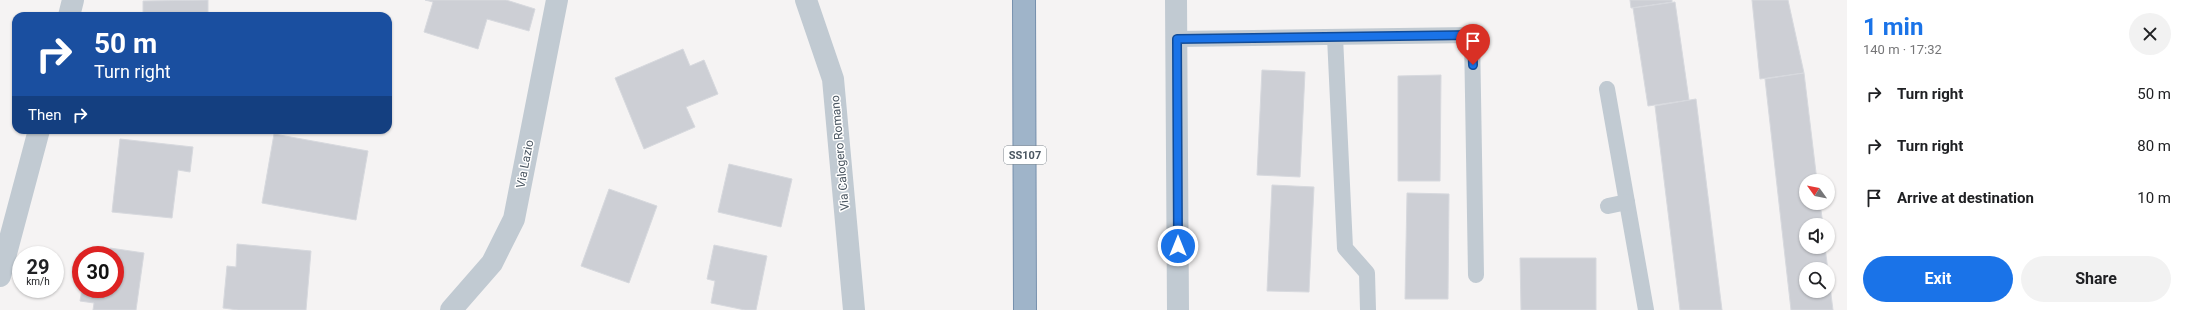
<!DOCTYPE html>
<meta charset="utf-8">
<style>
:root{--surface:#fff;--page:#f2f2f2;--text:#202124;--muted:#757577;--accent:#1a73e8}
body{margin:0;font-family:Roboto,sans-serif;background:var(--page);color:var(--text);height:100vh;display:flex;flex-direction:column;font-size:15px;white-space:nowrap}
*{box-sizing:border-box;margin:0}
p{font-size:13px;color:var(--muted)}
.icon{flex:none;width:22px;height:22px;fill:none;stroke:currentColor;stroke-width:2;stroke-linecap:round;stroke-linejoin:round}
.map{position:relative;flex:1;overflow:hidden}
.drawer{display:flex;flex-direction:column;background:var(--surface);width:340px}
.drawer>*{flex:none}
.banner{position:absolute;left:12px;top:12px;width:380px;height:122px;border-radius:12px;box-shadow:0 1px 3px #0004;background:#1a4fa0;color:#fff;overflow:hidden}
.needle{width:26px;rotate:303deg}
.fabs{position:absolute;left:1799px;top:174px;display:grid;gap:8px}
.fabs a{display:grid;place-items:center;width:36px;height:36px;border-radius:50%;background:var(--surface);box-shadow:0 1px 3px #0004;font-size:20px}
.speed{position:absolute;left:12px;top:246px;display:flex;gap:8px;font-size:20px;font-weight:700;text-align:center}
.speed>*{display:grid;place-content:center;width:52px;height:52px;border-radius:50%;background:var(--surface);box-shadow:0 1px 3px #0004;line-height:1}
.speed small{font-size:10px;font-weight:400}
.speed .limit{border:6px solid #d22;background:#fff;color:#111}
.pin{position:absolute;display:grid;place-items:center;width:34px;height:34px;color:#fff;margin:-41px -17px;border-radius:50% 50% 50% 0;rotate:-45deg;box-shadow:0 0 4px #0007}
.pin .icon{rotate:45deg}
.me{position:absolute;width:44px;margin:-22px;rotate:0deg;stroke-linejoin:round;filter:drop-shadow(0 0 3px #0008)}
.turn{display:flex;align-items:center;gap:14px;height:84px;padding:0 16px;font-size:18px}
.turn .icon{width:52px;height:52px;stroke-width:2.5}
.turn b{display:block;font-size:28px;line-height:34px}
.then{display:flex;align-items:center;height:38px;padding:0 16px;background:#0003;gap:8px;font-size:15px}
.round{display:grid;place-items:center;flex:none;width:42px;height:42px;border-radius:21px;background:var(--page)}
.head{display:flex;align-items:center;justify-content:space-between;height:68px;padding:0 16px}
h1{font-size:24px;font-weight:700;line-height:30px;color:var(--accent)}
.primary-button{display:flex;gap:8px;margin-top:auto;padding:8px 16px}
.primary-button a{flex:1;height:46px;border-radius:24px;background:var(--accent);color:#fff;font-size:16px;font-weight:700;line-height:46px;text-align:center}
.primary-button a+a{background:var(--page);color:var(--text)}
ul{padding:0;list-style:none}
li{display:flex;align-items:center;gap:12px;height:52px;padding:0 16px}
li div{flex:1}
li b{display:block;font-size:15px}
li em{font-style:normal}
main{display:flex;flex:1;min-height:0}
.map>svg:first-child{display:block}
</style>
<main>
<div class="map">
<svg width="1847" height="310" viewBox="0 0 1847 310">
<rect width="100%" height="100%" fill="#f5f3f3"/>
<!-- building -->
<g fill="#cdcfd5" stroke="#d7d9de" fill-rule="evenodd">
<polygon points="208,0 208,16 143,16 143,1"/>
<polygon points="425,0 506,0 535,9 529,31 487,19 478,49 424,32 433,2"/>
<polygon points="1630,0 1672,0 1672,2 1631,8"/>
<polygon points="1752,0 1788,0 1804,73 1760,79"/>
<polygon points="1675,2 1689,100 1648,106 1633,8"/>
<polygon points="683,49 690,66 704,60 718,94 686,107 695,127 644,149 615,78"/>
<polygon points="1262,70 1305,72 1300,177 1257,175"/>
<path d="M1804,73L1817,181H1806V203H1820L1823,225H1806V247H1825L1833,310H1791L1765,79ZM1806,269H1828V291H1806Z"/>
<polygon points="1441,75 1440,181 1398,181 1398,76"/>
<polygon points="1696,99 1722,310 1680,310 1655,106"/>
<polygon points="274,134 368,151 356,220 262,203"/>
<polygon points="120,139 193,147 190,172 178,170 172,218 112,212"/>
<polygon points="729,164 792,179 781,227 718,212"/>
<polygon points="1272,185 1314,187 1309,292 1267,291"/>
<polygon points="609,189 657,206 629,283 581,266"/>
<polygon points="1407,193 1449,194 1448,299 1405,299"/>
<polygon points="237,244 311,251 306,310 238,310 223,308 227,266 236,267"/>
<polygon points="714,245 767,256 756,310 745,310 711,303 715,281 707,279"/>
<polygon points="110,248 144,253 136,310 93,310 94,303 80,301 82,289 115,289 115,255 109,255"/>
<polygon points="1520,258 1596,258 1596,310 1521,310"/>
</g>
<g fill="none" stroke-linecap="round" stroke-linejoin="round">
<defs>
<polyline id="trunk" points="1024,0 1025,310"/>
</defs>
<!-- trunk casing -->
<use href="#trunk" stroke="#7690ad" stroke-width="24"/>
<!-- service -->
<g stroke="#c1cad2" stroke-width="16">
<polyline points="1335,37 1345,248 1367,273 1368,310"/>
<polyline points="1177,39 1472,35 1476,275"/>
<polyline points="1607,89 1646,310"/>
<polyline points="1608,206 1627,202"/>
</g>
<!-- minor -->
<g stroke="#c1cad2" stroke-width="22">
<polyline points="806,0 833,79 854,310"/>
<polyline points="1176,0 1178,310"/>
<polyline points="69,16 73,0"/>
<polyline points="0,276 39,130"/>
<polyline points="451,310 492,263 514,219 557,0"/>
</g>
<!-- trunk -->
<use href="#trunk" stroke="#9fb4c9" stroke-width="22"/>
</g>
<g fill="none" stroke-linecap="round" stroke-linejoin="round">
<defs>
<polyline id="route" points="1178,246 1177,39 1472,35 1473,65"/>
</defs>
<!-- route casing -->
<use href="#route" stroke="#114b97" stroke-width="10"/>
<!-- route -->
<use href="#route" stroke="#1a73e8" stroke-width="7"/>
</g>
<g text-anchor="middle" stroke-width="3" stroke-linejoin="round" paint-order="stroke">
<!-- shield labels -->
<rect fill="#fff" stroke="#808990" stroke-width="1" x="1004" y="146" width="42" height="18" rx="3"/>
<g font-size="11" font-weight="bold" fill="#4a5661">
<text x="1025" y="159">SS107</text>
</g>
<!-- street labels -->
<g font-size="12" fill="#4a5661" stroke="#fff">
<text transform="translate(840 153) rotate(-95)" y="4">Via Calogero Romano</text>
<text transform="translate(525 164) rotate(-79)" y="4">Via Lazio</text>
</g>
</g>
</svg>
<div class="fabs">
<a><svg class="needle" viewBox="-14 -14 28 28"><path d="M0-13l5 13h-10z" fill="#e53935"/><path d="M0 13l5-13h-10z" fill="#757577"/></svg></a>
<a><svg class="icon" aria-label="sound" viewBox="0 0 24 24"><path d="M4 9h4l5-4v14l-5-4H4zM17 9q2 3 0 6"/></svg></a>
<a><svg class="icon" aria-label="search" viewBox="0 0 24 24"><circle cx="10" cy="10" r="6"/><path d="M15 15l6 6"/></svg></a>
</div>
<div class="speed"><div>29<small>km/h</small></div><div class="limit">30</div></div>
<div class="pin" style="left:1473px;top:65px;background:#d93025"><svg class="icon" aria-label="arrive" viewBox="0 0 24 24"><path d="M6 21V4h12l-3 4 3 4H6"/></svg></div>
<svg class="me" style="left:1178px;top:246px" viewBox="-20 -20 40 40"><circle r="17" fill="#1a73e8" stroke="#fff" stroke-width="3"/><path d="M0-11L8 9 0 5-8 9z" fill="#fff"/></svg>
<div class="banner">
<div class="turn"><svg class="icon" aria-label="right" viewBox="0 0 24 24"><path d="M7 20v-9h11M14 6l5 5-5 5"/></svg><div><b>50 m</b>Turn right</div></div>
<div class="then">Then<svg class="icon" aria-label="right" viewBox="0 0 24 24"><path d="M7 20v-9h11M14 6l5 5-5 5"/></svg></div>
</div>
</div>
<section class="drawer">
<div class="head"><div><h1>1 min</h1><p>140 m · 17:32</p></div><a class="round"><svg class="icon" aria-label="close" viewBox="0 0 24 24"><path d="M6 6l12 12M18 6L6 18"/></svg></a></div>
<ul>
<li><svg class="icon" aria-label="right" viewBox="0 0 24 24"><path d="M7 20v-9h11M14 6l5 5-5 5"/></svg><div><b>Turn right</b></div><em>50 m</em></li>
<li><svg class="icon" aria-label="right" viewBox="0 0 24 24"><path d="M7 20v-9h11M14 6l5 5-5 5"/></svg><div><b>Turn right</b></div><em>80 m</em></li>
<li><svg class="icon" aria-label="arrive" viewBox="0 0 24 24"><path d="M6 21V4h12l-3 4 3 4H6"/></svg><div><b>Arrive at destination</b></div><em>10 m</em></li>
</ul>
<div class="primary-button"><a>Exit</a><a>Share</a></div>
</section>
</main>
